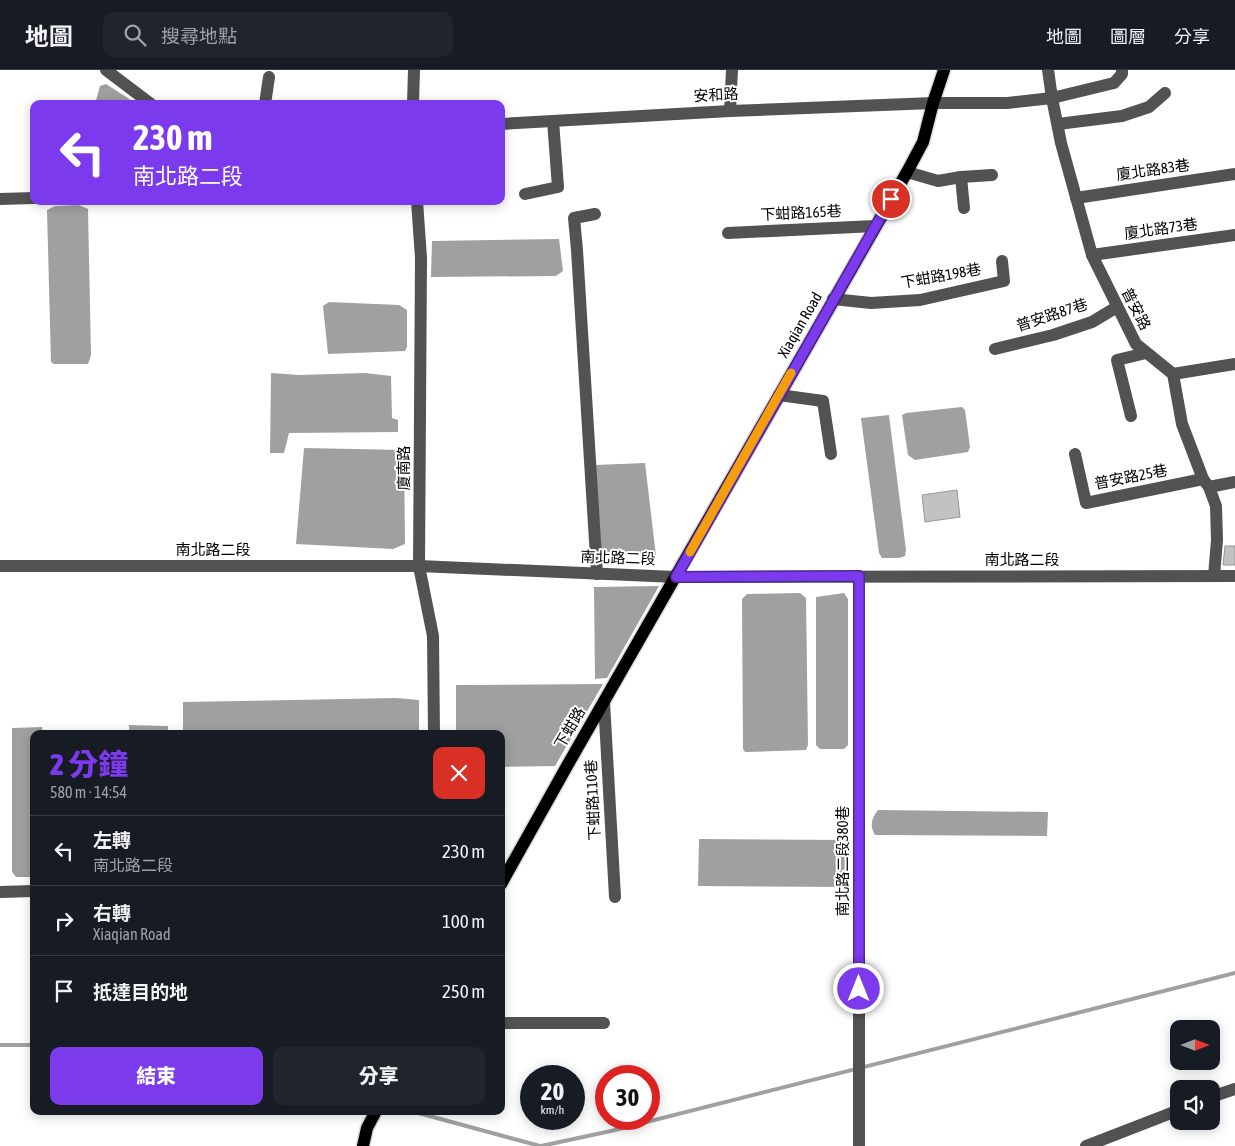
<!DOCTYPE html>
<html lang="zh-TW">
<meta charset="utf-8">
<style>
:root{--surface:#171b24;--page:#20242c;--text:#f1f3f6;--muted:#9ea1a6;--line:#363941;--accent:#7c3aed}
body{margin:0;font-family:"Asap Condensed","Noto Sans TC",sans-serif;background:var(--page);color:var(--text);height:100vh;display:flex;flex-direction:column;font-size:19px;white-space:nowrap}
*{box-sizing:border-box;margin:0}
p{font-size:16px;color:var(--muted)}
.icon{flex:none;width:28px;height:28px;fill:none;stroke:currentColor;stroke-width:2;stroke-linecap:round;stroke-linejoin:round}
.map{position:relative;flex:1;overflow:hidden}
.drawer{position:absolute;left:30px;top:660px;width:475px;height:385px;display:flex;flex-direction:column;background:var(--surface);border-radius:10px;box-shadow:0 2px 12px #0003}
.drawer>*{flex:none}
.top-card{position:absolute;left:30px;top:30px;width:475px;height:105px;border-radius:10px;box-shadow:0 2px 12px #0003;background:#7c3aed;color:#fff;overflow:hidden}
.needle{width:32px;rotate:90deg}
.controls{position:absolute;left:1170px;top:950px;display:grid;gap:10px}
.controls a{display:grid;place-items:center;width:50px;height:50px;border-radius:10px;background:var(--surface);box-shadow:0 2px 12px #0003;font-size:25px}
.speed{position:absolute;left:520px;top:995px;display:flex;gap:10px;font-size:25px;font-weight:700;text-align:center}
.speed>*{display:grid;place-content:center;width:65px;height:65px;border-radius:50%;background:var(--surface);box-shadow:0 2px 12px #0003;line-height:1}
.speed small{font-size:12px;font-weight:400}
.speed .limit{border:8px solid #d22;background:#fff;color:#111}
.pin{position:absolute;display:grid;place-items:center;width:42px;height:42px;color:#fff;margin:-21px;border:2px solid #fff;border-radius:50%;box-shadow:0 1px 5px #0007}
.me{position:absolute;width:55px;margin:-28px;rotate:0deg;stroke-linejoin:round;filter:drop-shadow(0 0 4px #0008)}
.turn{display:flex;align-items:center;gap:18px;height:105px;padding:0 20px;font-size:22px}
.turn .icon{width:65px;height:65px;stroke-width:2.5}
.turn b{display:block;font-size:35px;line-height:42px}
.round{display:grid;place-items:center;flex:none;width:52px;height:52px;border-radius:10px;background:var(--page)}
.head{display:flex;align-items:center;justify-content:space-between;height:85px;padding:0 20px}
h1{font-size:30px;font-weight:800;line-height:38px;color:var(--accent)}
.cta{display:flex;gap:10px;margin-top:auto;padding:10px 20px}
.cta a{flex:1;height:58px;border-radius:10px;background:var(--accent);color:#fff;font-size:20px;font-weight:800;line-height:58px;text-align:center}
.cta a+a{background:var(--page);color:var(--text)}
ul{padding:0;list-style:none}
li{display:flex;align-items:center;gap:15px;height:70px;padding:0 20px;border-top:1px solid var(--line)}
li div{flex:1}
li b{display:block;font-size:19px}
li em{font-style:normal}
header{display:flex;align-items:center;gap:30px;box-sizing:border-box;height:70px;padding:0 25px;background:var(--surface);border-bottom:1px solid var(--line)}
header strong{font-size:24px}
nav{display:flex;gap:28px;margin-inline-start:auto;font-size:18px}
.search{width:350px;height:45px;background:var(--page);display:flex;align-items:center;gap:12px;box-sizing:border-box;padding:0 18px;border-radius:10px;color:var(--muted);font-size:19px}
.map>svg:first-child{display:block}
</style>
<header>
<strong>地圖</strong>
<div class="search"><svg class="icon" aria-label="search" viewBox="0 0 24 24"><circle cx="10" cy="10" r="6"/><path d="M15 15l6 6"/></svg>搜尋地點</div>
<nav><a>地圖</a><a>圖層</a><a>分享</a></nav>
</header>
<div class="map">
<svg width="1235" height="1076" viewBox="0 0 1235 1076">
<rect width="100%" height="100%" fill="#fff"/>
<!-- water -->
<g fill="#a0a0a0">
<polygon points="106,14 134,32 135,34 95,34 100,16"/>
<polygon points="79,135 88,139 91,285 88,294 54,294 51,292 47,140 55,136"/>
<polygon points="559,169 563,201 556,206 431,207 432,171"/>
<polygon points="329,232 399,235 407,240 407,277 405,281 328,284 323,236"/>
<polygon points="271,303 299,305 365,303 391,306 392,348 398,350 398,362 289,363 284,383 270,383"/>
<polygon points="962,337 965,340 970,377 968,382 915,390 908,385 902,345 906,343"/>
<polygon points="889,345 906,480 905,486 899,488 882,488 879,483 861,348"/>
<polygon points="304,378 404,380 405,474 393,479 296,474"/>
<polygon points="645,393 656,486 601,484 595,395"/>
<polygon points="659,516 607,608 595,609 594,517"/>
<polygon points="800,523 806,528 808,675 806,680 745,682 743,679 742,529 747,524"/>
<polygon points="844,523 848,529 848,675 844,679 820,679 816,675 816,527"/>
<polygon points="603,614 555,696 501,697 501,664 456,664 456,615"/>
<polygon points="396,628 419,630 419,664 183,664 183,632"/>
<polygon points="129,655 168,656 168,664 129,664"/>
<polygon points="42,657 43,664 34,664 34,807 16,807 12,802 12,658"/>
<path d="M878,740L1048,742L1047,766L875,765C869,756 872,747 878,740Z"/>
<polygon points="699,769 848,770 849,817 698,816"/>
</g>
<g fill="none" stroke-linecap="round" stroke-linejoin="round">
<!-- stream -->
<g stroke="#a0a0a0" stroke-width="4">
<polyline points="0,975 34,975"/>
<polyline points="411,1041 540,1076"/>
<polyline points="541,1076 611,1061 1235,903"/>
</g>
</g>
<!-- building -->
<g fill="#c2c2c2" stroke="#969696">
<polygon points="957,420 960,447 925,452 922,425"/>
<polygon points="1225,476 1235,476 1235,495 1223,495"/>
</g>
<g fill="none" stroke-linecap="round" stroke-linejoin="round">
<defs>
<g id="major">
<polyline points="501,814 567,696 907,102 923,72 933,33 944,0"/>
<polyline points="363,1076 367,1058 376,1041"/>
</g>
</defs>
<!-- major casing -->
<use href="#major" stroke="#dbdbdb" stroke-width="15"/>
<!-- minor -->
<g stroke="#525252" stroke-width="12">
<polyline points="106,0 151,34"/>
<polyline points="1048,0 1052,28 1061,73 1092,185 1136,274 1173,304 1182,354 1195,388 1203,409 1209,417 1216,436 1217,470 1214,506"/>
<polyline points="265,34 269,7"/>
<polyline points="413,34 414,0"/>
<polyline points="730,41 732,0"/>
<polyline points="501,54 730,41 933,33 1007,33 1052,28 1114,13 1122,4 1122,0"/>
<polyline points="1058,54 1122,46 1149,37 1165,23"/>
<polyline points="907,102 938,111 961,107 992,105"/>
<polyline points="961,107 964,138"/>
<polyline points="525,124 558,117 553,51"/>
<polyline points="1076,128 1235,104"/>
<polyline points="0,129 34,128"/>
<polyline points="417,131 421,188 419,496 433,566 434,664"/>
<polyline points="595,144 574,148 577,180 597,504"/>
<polyline points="728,163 875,156"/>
<polyline points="1092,185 1235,165"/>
<polyline points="833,229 871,233 920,230 1004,211 1002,191"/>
<polyline points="995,279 1053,265 1092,252 1117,237"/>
<polyline points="1173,304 1235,294"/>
<polyline points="779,325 823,331 831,384"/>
<polyline points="1131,346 1117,290 1146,283"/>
<polyline points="1075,384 1086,433 1203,409"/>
<polyline points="1209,417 1235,412"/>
<polyline points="0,496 419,496 676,507 1235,506"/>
<polyline points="859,506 859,1076"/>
<polyline points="604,632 615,827"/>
<polyline points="0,822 34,821"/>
<polyline points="501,953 604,953"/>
<polyline points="1211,1027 1235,1019"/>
<polyline points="1086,1076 1179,1040"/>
</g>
<!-- major -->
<use href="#major" stroke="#000" stroke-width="12"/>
</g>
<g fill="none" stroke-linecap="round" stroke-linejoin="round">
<defs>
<polyline id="route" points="859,919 859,506 676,507 891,129"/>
</defs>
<!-- route casing -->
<use href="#route" stroke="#51269a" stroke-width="12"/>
<!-- route -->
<use href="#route" stroke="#7c3aed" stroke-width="9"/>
<!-- slow -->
<polyline stroke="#f59e0b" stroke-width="9" points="690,482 791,303"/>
</g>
<g text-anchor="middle" stroke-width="4" stroke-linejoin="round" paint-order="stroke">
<!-- street labels -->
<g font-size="15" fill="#000" stroke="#fff">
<text transform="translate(716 25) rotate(-3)" y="5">安和路</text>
<text transform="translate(1153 100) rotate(-8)" y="5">廈北路83巷</text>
<text transform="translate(801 143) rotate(-3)" y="5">下蚶路165巷</text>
<text transform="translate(1161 159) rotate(-8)" y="5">廈北路73巷</text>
<text transform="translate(941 206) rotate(-10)" y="5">下蚶路198巷</text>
<text transform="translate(1136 239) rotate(63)" y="5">普安路</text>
<text transform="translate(1052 245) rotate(-18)" y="5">普安路87巷</text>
<text transform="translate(800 255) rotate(-60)" y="5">Xiaqian Road</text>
<text transform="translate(404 398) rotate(-90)" y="5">廈南路</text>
<text transform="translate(1131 407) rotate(-11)" y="5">普安路25巷</text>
<text x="213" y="485">南北路二段</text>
<text transform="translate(618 488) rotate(2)" y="5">南北路二段</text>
<text x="1022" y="495">南北路二段</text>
<text transform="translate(570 658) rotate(-60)" y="5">下蚶路</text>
<text transform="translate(593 730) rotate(-93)" y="5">下蚶路110巷</text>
<text transform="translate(843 791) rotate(-90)" y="5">南北路二段380巷</text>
</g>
</g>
</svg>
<div class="controls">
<a><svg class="needle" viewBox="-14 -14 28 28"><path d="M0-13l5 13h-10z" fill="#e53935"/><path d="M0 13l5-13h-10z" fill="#9ea1a6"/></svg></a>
<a><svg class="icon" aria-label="sound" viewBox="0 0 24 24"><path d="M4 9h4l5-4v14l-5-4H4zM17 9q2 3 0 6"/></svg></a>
</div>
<div class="speed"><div>20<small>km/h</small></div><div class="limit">30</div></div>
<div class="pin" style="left:891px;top:129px;background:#d93025"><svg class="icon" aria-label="arrive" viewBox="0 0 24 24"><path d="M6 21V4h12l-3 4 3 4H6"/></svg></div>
<svg class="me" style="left:859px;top:919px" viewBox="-20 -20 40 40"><circle r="17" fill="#7c3aed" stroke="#fff" stroke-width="3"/><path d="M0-11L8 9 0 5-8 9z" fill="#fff"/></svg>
<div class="top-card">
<div class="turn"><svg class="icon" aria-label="left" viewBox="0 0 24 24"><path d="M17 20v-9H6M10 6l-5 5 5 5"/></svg><div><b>230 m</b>南北路二段</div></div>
</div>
<section class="drawer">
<div class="head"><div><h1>2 分鐘</h1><p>580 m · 14:54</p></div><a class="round" style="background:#d93025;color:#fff"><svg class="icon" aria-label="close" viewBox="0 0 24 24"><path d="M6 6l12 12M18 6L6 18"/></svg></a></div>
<ul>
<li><svg class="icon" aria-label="left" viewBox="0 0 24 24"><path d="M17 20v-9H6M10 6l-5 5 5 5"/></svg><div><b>左轉</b><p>南北路二段</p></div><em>230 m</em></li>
<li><svg class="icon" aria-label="right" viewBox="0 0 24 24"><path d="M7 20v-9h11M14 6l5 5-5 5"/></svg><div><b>右轉</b><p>Xiaqian Road</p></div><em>100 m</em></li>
<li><svg class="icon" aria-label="arrive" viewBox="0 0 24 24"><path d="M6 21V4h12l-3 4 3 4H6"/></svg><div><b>抵達目的地</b></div><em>250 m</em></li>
</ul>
<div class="cta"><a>結束</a><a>分享</a></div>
</section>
</div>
